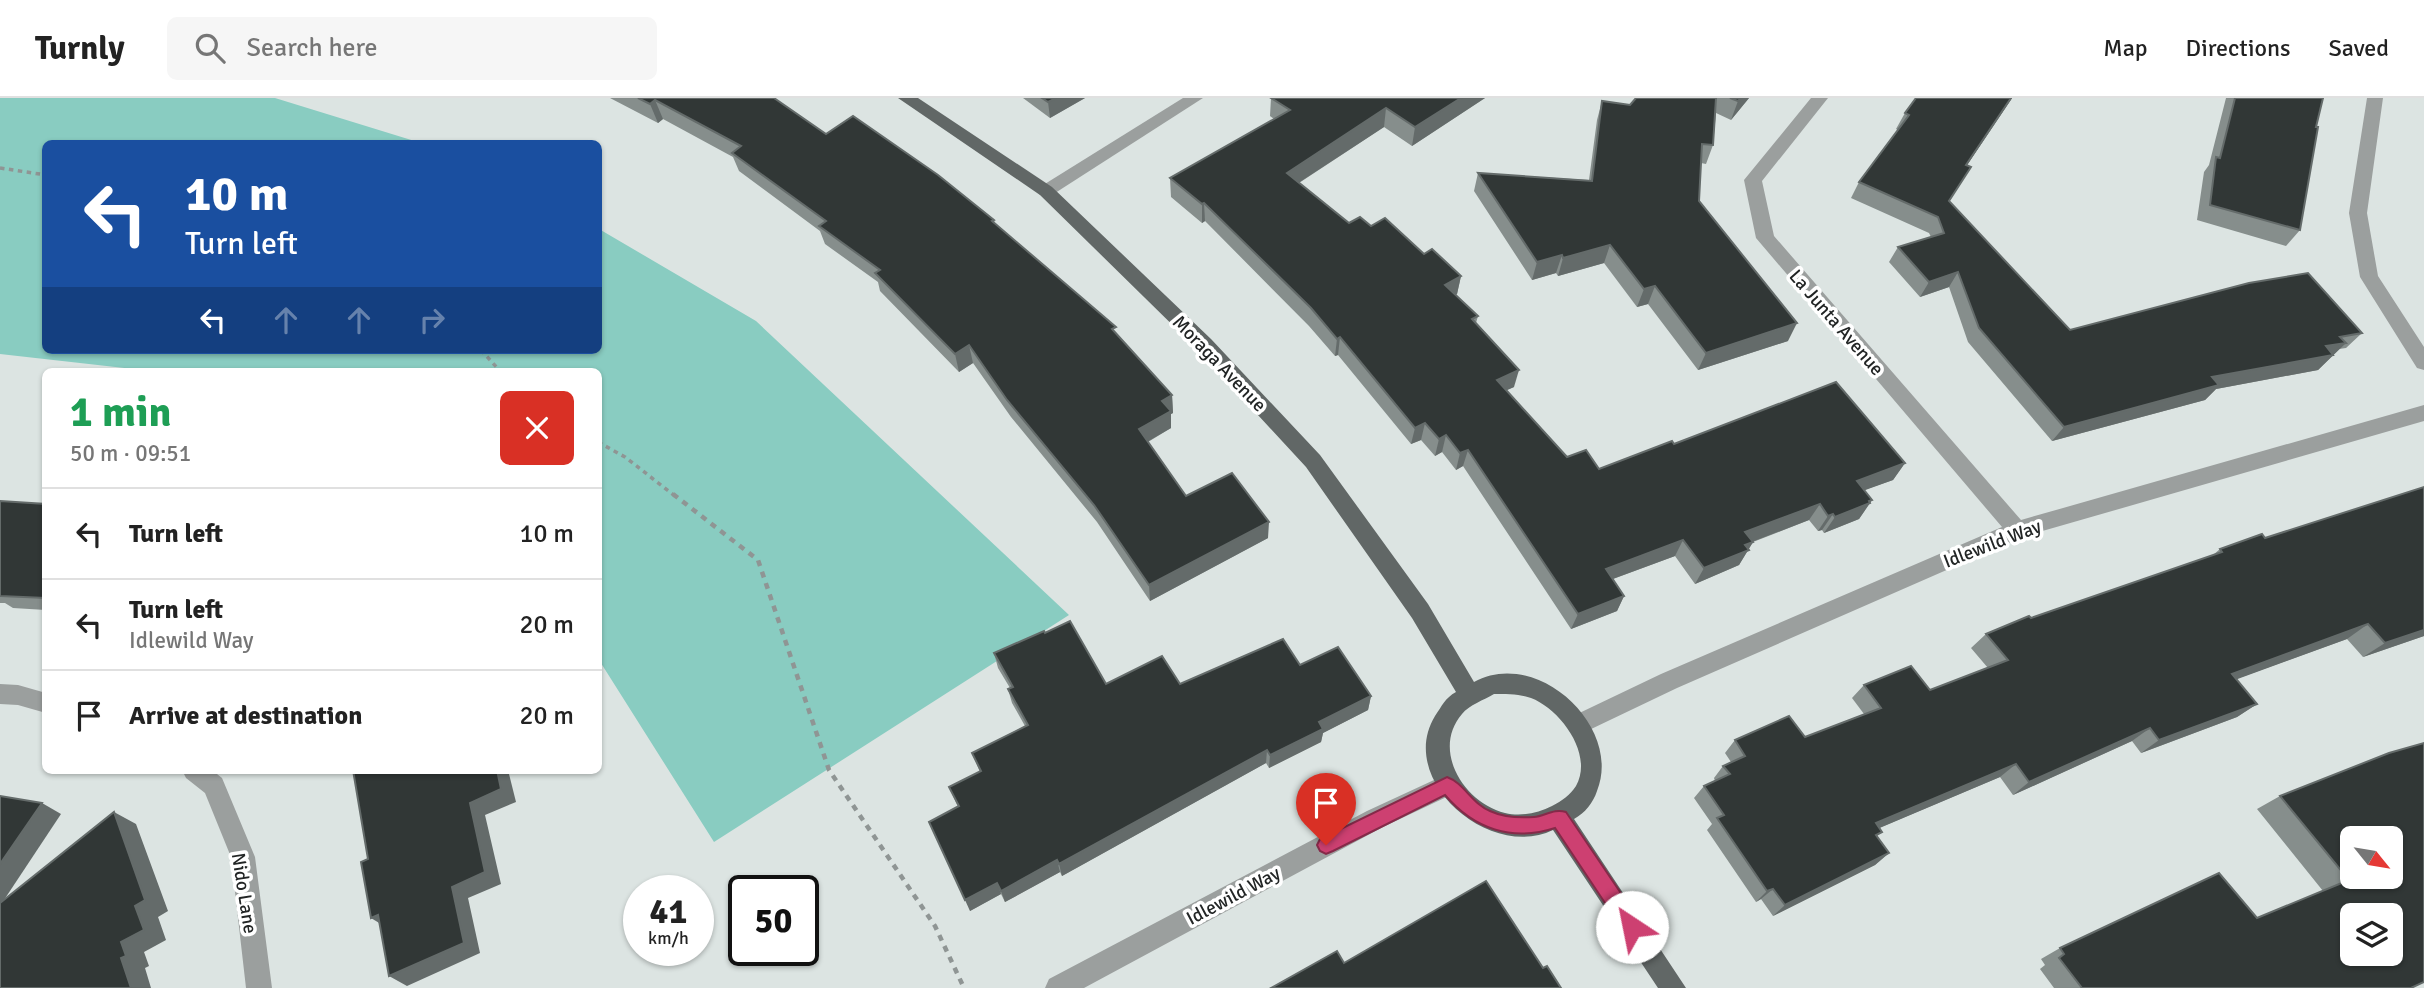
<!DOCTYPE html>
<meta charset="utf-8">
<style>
:root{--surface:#fff;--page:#f6f6f6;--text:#222;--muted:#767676;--line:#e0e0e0}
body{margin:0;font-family:Signika,sans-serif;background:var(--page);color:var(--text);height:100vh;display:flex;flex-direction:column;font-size:26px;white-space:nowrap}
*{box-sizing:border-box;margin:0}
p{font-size:23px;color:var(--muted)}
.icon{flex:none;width:38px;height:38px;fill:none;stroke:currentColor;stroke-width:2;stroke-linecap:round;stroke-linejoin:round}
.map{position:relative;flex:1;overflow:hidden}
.drawer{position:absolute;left:42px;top:270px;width:560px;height:406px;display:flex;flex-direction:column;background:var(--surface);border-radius:10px;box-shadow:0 2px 5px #0004}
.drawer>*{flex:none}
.guide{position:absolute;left:42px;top:42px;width:560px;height:214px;border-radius:10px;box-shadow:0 2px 5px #0004;background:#1a4fa0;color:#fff;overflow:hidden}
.needle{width:46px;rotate:120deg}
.controls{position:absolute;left:2340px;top:728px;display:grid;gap:14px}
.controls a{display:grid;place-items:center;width:63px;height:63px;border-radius:10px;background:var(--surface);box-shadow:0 2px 5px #0004;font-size:35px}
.speed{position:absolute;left:623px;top:777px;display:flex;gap:14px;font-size:35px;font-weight:700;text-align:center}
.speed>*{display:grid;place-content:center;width:91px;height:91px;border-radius:50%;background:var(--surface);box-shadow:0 2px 5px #0004;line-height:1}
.speed small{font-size:18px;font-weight:400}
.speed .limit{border:4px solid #111;border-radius:10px;background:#fff;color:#111}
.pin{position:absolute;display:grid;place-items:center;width:60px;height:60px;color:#fff;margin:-72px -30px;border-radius:50% 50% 50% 0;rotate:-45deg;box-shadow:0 0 7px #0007}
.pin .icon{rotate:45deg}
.me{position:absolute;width:77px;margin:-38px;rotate:326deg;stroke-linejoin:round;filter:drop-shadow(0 0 5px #0008)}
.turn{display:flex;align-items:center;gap:24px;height:147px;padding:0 28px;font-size:32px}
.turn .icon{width:91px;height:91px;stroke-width:2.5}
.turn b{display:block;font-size:49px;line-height:60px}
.lanes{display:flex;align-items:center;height:66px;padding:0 28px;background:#0003;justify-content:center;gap:35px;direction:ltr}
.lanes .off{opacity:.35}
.round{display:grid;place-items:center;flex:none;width:74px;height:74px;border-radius:10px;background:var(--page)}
.overview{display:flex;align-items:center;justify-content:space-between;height:119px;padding:0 28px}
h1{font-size:42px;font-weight:700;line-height:52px;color:#1e9e55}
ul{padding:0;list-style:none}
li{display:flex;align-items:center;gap:21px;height:91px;padding:0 28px;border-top:2px solid var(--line)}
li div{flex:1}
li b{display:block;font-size:26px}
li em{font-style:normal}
header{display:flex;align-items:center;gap:42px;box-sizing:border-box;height:98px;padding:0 35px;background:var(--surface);border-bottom:2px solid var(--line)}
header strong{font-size:33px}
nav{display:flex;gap:38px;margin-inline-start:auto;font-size:24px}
.search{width:490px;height:63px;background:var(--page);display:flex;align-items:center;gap:18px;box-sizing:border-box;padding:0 24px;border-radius:10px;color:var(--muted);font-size:26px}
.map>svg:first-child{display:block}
</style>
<header>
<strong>Turnly</strong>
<div class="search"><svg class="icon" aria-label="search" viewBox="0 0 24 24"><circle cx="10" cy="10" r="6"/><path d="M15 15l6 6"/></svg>Search here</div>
<nav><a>Map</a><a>Directions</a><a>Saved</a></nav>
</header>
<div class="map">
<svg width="2424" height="890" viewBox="0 0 2424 890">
<rect width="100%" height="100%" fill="#dce4e2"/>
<!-- green -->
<polygon fill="#89ccc1" points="0,0 275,0 421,45 46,46 46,252 598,252 599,131 756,223 1069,517 714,744 599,562 598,273 151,273 0,256"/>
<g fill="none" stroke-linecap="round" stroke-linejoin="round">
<!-- path-far1 -->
<g stroke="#8f9594" stroke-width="3.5" stroke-dasharray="4.5 4.5" stroke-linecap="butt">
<polyline points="0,70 46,77"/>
<polyline points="481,252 500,273"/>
<polyline points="598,344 625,359 675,398"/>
</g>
<!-- path -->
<polyline stroke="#8f9594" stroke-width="4.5" stroke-dasharray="6 6" stroke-linecap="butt" points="673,396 758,462 829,672 935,828 964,890"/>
<!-- minor -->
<g fill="#9b9f9e" fill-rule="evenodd">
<polygon points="1183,0 1203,0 1052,97 1040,97 1037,93 1040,89"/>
<polygon points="1811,0 1828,0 1762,83 1774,138 2021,422 2424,307 2424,323 2022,439 1677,590 1587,633 1579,636 1571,633 1568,626 1571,619 1661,576 2002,429 1756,140 1744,82"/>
<polygon points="2367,0 2383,0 2367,115 2378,178 2424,249 2424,272 2417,270 2360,179 2349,115"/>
<polygon points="0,586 18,587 46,595 46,615 18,607 0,606"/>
<polygon points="182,672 212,672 222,680 255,759 272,890 246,890 231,759 205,695 186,680"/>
<polygon points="1447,676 1455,679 1459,687 1455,695 1383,729 1084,890 1045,890 1049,881 1367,713"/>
</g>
<!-- major -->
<path fill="#616766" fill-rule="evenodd" d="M898,0H918L1052,89L1211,241L1320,357L1428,506L1474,584C1536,549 1623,628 1597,693C1593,705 1585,715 1574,721L1686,890H1658L1553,732C1490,763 1396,682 1435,618C1442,608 1445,600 1456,594L1412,520L1306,369L1197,251L1040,97ZM1494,596C1506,596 1520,596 1531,600C1560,611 1594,656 1576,688C1570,697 1562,703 1552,708C1538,715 1521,719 1505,715C1464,705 1431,652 1462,616C1469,607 1484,602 1494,596Z"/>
</g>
<!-- wall -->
<g fill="#868e8c">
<polygon points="610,0 774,0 826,36 994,122 995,126 1116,235 1172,297 1173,315 1171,316 1171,330 1148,344 1186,398 1268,440 1150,503 1097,424 1011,319 973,265 959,274 880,193 878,184 825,146 820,133 739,73 733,59 663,21 658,25"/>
<polygon points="1023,0 1085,0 1050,20"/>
<polygon points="1271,0 1485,0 1412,48 1384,29 1299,85 1349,125 1371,128 1424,156 1461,178 1457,196 1456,197 1478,218 1476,225 1514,289 1506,292 1567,359 1599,371 1674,346 1905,365 1893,382 1864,392 1870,405 1859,421 1824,435 1822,432 1818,433 1809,422 1753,444 1739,467 1695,486 1675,458 1613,481 1624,498 1617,513 1571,531 1463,368 1456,372 1442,354 1435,358 1421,342 1411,346 1338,257 1335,258 1309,228 1205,123 1202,125 1171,99 1170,80 1274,21 1270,18"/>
<polygon points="1636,0 1749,0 1731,22 1716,15 1713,47 1706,66 1701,65 1699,103 1788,243 1698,272 1648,206 1637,209 1604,165 1558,178 1556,175 1532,182 1474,93 1478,75 1589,82 1597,22 1602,3 1630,7"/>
<polygon points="1916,0 2012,0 1967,67 1949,104 2070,232 2362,235 2346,250 2339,251 2318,272 2216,291 2205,302 2052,343 1968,244 1949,189 1920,199 1889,164 1898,149 1931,139 1929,135 1851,100 1859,84 1898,32 1896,31 1905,15"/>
<polygon points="2226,0 2323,0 2316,29 2300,132 2286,148 2197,122 2204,74 2209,67"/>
<polygon points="0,403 46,406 46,512 13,510 5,505 0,505"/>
<polygon points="2265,440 2424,538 2363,559 2347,541 2236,581 2257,606 2237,619 2141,655 2132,643 2013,697 2000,679 1879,730 1882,734 1877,738 1889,755 1875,767 1773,818 1761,801 1756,804 1707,732 1712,726 1694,700 1704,688 1715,683 1714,680 1723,668 1731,664 1725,655 1735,642 1805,639 1864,616 1852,600 1864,587 1930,592 1988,570 1971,550 1986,536 2213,457 2220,451"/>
<polygon points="1045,535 1106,586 1180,586 1300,567 1371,598 1368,612 1323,635 1321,644 1269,670 1266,665 1062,778 1060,774 1005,804 1001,796 970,813 958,709 949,689 980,674 972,655 1025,628 1012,605 1008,591 1010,590 998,570 994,555"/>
<polygon points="2389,655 2411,890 2054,890 2040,871 2045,867 2041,861 2060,850 2257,820 2323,793 2257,711 2280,698"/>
</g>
<!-- shaded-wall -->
<g fill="#646b6a">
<polygon points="1056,0 1085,0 1050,20 1048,4"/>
<polygon points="1461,0 1485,0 1412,48 1415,29"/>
<polygon points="1741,0 1749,0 1731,22 1738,3"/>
<polygon points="2011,0 2012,0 1957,82 1966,67"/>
<polygon points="655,2 663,21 658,25 650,6"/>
<polygon points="1386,10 1384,29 1286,93 1287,75"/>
<polygon points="1204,105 1205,123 1202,125 1202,106"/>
<polygon points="1610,147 1604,165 1558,178 1563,160"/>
<polygon points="1562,157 1556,175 1532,182 1537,164"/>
<polygon points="1958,174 1949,189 1920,199 1929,184"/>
<polygon points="1461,178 1457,196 1441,204 1445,187"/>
<polygon points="1655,188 1648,206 1637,209 1644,191"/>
<polygon points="1797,225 1788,243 1698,272 1706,255"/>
<polygon points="1340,239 1338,257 1335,258 1337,241"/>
<polygon points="2346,245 2318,272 2216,291 2205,302 2052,343 2064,329 2212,279 2326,248"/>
<polygon points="969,247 973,265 959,274 955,256"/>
<polygon points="1519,272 1514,289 1492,299 1497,282"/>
<polygon points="1172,297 1173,315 1171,316 1171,330 1140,348 1139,331 1162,303"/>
<polygon points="1425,325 1421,342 1411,346 1415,330"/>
<polygon points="1446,337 1442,354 1435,358 1439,341"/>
<polygon points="1468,352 1463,368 1456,372 1460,355"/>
<polygon points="1905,365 1893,382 1846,399 1857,383"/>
<polygon points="1872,402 1859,421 1824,435 1835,419"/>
<polygon points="1820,406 1809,422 1736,450 1745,434"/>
<polygon points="1833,416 1822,432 1818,433 1828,418"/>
<polygon points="1269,424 1268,440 1150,503 1149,487"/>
<polygon points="1683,442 1675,458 1599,486 1606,471"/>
<polygon points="1753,444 1739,467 1695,486 1704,470 1745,447"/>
<polygon points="1624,498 1617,513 1571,531 1578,516"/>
<polygon points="2368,526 2347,541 2213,590 2232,576"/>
<polygon points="2424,532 2424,538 2363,559 2385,545"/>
<polygon points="1371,598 1368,612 1323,635 1321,644 1269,670 1270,657 1319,624"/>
<polygon points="2257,606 2237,619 2141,655 2159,642"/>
<polygon points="2150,630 2132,643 2013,697 2029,684"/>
<polygon points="1267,652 1266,665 1062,778 1059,766"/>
<polygon points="2016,666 2000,679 1863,737 1876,725"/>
<polygon points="497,672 508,672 516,704 485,717 501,786 468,800 480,855 407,888 389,878 452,789 470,705"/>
<polygon points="42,705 61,716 0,808 0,766"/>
<polygon points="114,714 136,726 168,813 158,819 166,842 144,854 149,868 145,870 151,890 131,890 121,860 121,844 135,808"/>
<polygon points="1889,755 1875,767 1773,818 1785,807"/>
<polygon points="1057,762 1060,774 1005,804 1001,793"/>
<polygon points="997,785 1001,796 970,813 965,802"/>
<polygon points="1773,791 1761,801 1756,804 1767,793"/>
<polygon points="378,817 389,831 371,820"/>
</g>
<!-- building -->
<g fill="#313736" stroke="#646b6a" stroke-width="2" fill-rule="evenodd">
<polygon points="638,0 774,0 826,36 853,18 938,77 994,122 992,123 1116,229 1112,231 1172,297 1162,303 1171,313 1139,331 1186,398 1232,375 1269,424 1149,487 1094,407 1007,302 969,247 955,256 875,175 880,172 819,128 826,123 732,55 741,48 655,2 650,6"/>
<polygon points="1042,0 1056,0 1048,4"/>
<polygon points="1271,0 1461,0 1415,29 1386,10 1287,75 1349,125 1360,119 1371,128 1385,120 1424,156 1432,151 1461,178 1445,187 1478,218 1472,221 1519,272 1497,282 1567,359 1586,352 1599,371 1672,343 1674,346 1836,284 1905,365 1857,383 1872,402 1869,403 1870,405 1835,419 1833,416 1828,418 1820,406 1745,434 1753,444 1745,447 1749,452 1704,470 1683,442 1606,471 1624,498 1578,516 1468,352 1460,355 1446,337 1439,341 1425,325 1415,330 1340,239 1337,241 1311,210 1204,105 1202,106 1170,80 1290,12"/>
<polygon points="1636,0 1716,0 1713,47 1702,46 1699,103 1797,225 1706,255 1655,188 1644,191 1610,147 1563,160 1562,157 1537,164 1478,75 1592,83 1602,3 1630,7"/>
<polygon points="1730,0 1741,0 1738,3"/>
<polygon points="1916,0 2011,0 1966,67 1971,69 1949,103 2070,232 2249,185 2308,175 2362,235 2340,239 2346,245 2326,248 2333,257 2212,279 2219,287 2064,329 1979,230 1958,174 1929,184 1898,149 1944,135 1938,119 1859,84 1909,17 1905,15"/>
<polygon points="2235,0 2323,0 2316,29 2318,29 2300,132 2210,107 2216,59 2220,60"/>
<polygon points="2424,389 2424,532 2385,545 2368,526 2232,576 2257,606 2159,642 2150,630 2029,684 2016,666 1876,725 1882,734 1876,737 1889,755 1785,807 1773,791 1767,793 1717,720 1724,717 1704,688 1730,676 1723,668 1745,658 1735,642 1789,618 1805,639 1881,610 1864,587 1911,568 1930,592 2008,562 1986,536 2029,518 2031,520 2222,454 2220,451 2262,436 2265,440"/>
<polygon points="0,403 46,406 46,500 0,498"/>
<polygon points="1070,523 1106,586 1162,558 1180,586 1283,541 1300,567 1338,549 1371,598 1319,624 1323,631 1270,657 1267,652 1059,766 1057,762 1001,793 997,785 965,802 929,724 959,708 949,689 981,673 972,655 1028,627 1008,591 1013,589 994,555 1044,533 1045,535"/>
<path d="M2424,645V884L2411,890H2082L2059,860L2064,856L2060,850L2219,775L2257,820L2349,782L2280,698L2389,655ZM2352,740H2390V779H2352ZM2352,817H2390V856H2352Z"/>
<polygon points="353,672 497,672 501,691 470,705 485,774 452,789 464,845 389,878 378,817 371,820 361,764 368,761"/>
<polygon points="0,698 42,705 0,766"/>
<polygon points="114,714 145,802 135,808 144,832 121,844 126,858 121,860 131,890 0,890 0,805"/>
<polygon points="1486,783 1543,870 1547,868 1561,890 1271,890 1337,853 1344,865"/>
</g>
<!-- route -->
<path fill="#cd4071" stroke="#852a49" stroke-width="2" d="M1447,679C1464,685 1472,706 1490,713C1503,719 1520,720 1534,719C1545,718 1554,710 1566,714L1639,822L1641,829L1639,835L1632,838L1625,835L1555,730C1512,744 1474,731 1445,697L1333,753L1326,756L1320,753L1317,747L1320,741Z"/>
<g text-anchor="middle" stroke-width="7" stroke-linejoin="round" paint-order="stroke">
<!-- street labels -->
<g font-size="19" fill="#222525" stroke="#fff">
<text transform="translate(1837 224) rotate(49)" y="7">La Junta Avenue</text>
<text transform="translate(1220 265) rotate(46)" y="7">Moraga Avenue</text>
<text transform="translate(1992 445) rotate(-21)" y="7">Idlewild Way</text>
<text transform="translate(245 795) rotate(81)" y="7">Nido Lane</text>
<text transform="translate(1233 797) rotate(-28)" y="7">Idlewild Way</text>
</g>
</g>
</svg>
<div class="controls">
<a><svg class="needle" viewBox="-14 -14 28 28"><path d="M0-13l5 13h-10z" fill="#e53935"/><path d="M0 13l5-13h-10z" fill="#767676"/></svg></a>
<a><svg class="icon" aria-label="layers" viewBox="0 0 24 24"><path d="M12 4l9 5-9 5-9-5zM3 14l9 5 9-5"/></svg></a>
</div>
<div class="speed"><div>41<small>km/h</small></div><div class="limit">50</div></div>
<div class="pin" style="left:1326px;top:747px;background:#d93025"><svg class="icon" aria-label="arrive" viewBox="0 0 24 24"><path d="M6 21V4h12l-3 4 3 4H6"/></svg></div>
<svg class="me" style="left:1632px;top:829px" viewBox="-20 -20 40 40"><circle r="19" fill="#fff"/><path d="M0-13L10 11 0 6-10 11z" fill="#cd4071"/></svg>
<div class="guide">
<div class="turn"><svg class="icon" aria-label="left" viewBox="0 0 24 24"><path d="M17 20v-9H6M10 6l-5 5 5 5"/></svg><div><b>10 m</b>Turn left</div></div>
<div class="lanes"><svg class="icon" aria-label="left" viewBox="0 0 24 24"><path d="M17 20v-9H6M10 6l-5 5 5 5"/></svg><svg class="icon off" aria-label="ahead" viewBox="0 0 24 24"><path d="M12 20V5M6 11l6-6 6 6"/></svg><svg class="icon off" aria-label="ahead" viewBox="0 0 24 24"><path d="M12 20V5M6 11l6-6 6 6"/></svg><svg class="icon off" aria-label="right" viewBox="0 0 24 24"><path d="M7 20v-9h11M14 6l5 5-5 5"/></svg></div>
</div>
<section class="drawer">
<div class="overview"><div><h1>1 min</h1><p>50 m · 09:51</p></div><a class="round" style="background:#d93025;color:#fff"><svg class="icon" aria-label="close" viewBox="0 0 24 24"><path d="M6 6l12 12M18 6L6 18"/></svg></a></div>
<ul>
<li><svg class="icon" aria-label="left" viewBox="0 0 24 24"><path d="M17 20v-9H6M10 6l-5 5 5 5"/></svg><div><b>Turn left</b></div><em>10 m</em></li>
<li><svg class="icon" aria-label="left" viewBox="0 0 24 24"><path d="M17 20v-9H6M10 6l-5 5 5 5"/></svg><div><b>Turn left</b><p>Idlewild Way</p></div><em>20 m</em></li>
<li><svg class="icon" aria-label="arrive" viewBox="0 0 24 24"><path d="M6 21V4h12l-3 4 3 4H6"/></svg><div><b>Arrive at destination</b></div><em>20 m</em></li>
</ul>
</section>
</div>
